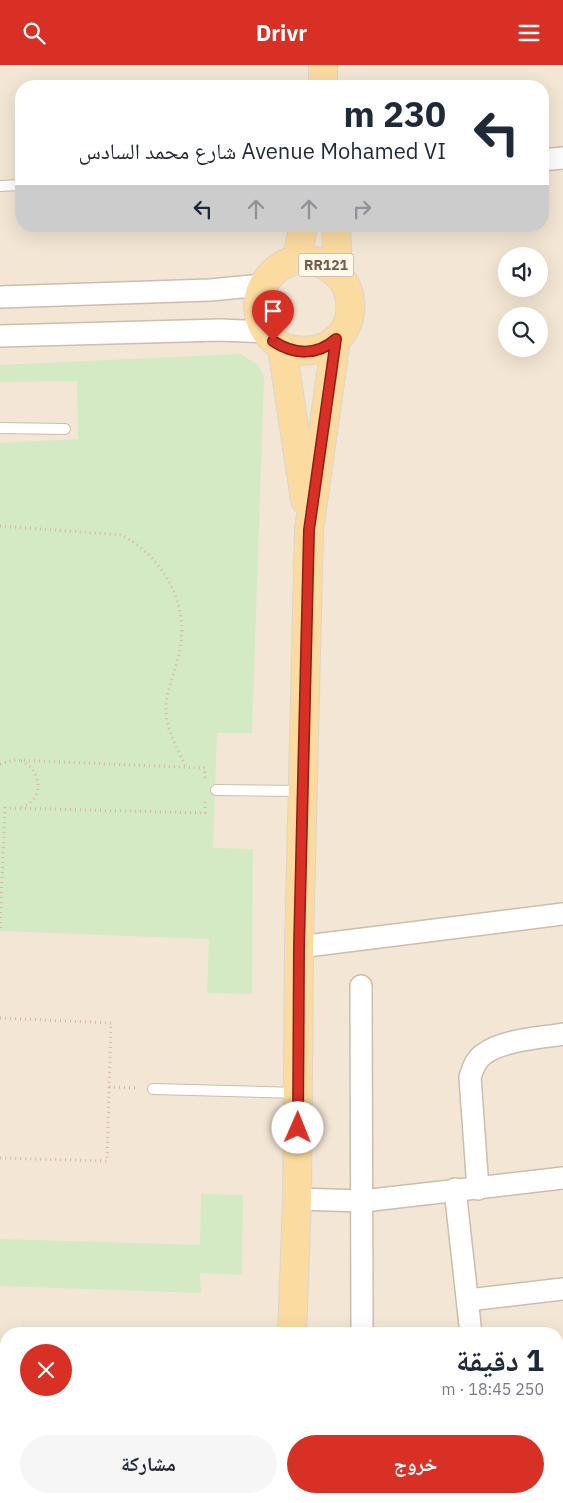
<!DOCTYPE html>
<html lang="ar">
<meta charset="utf-8">
<style>
:root{--surface:#fff;--page:#f6f6f7;--text:#1f2937;--muted:#747a83;--accent:#d93025}
body{margin:0;font-family:"IBM Plex Sans","Noto Naskh Arabic",sans-serif;background:var(--page);color:var(--text);direction:rtl;height:100vh;display:flex;flex-direction:column;font-size:19px;white-space:nowrap}
*{box-sizing:border-box;margin:0}
p{font-size:16px;color:var(--muted)}
.icon{flex:none;width:28px;height:28px;fill:none;stroke:currentColor;stroke-width:2;stroke-linecap:round;stroke-linejoin:round}
.map{position:relative;flex:1;overflow:hidden;direction:ltr}
.panel{position:absolute;left:0px;top:1262px;width:564px;height:176px;display:flex;flex-direction:column;background:var(--surface);border-radius:20px 20px 0 0;box-shadow:0 5px 20px #0002;direction:rtl}
.panel>*{flex:none}
.top-card{position:absolute;left:15px;top:15px;width:534px;height:152px;border-radius:20px;box-shadow:0 5px 20px #0002;direction:rtl;background:#fff;color:var(--text);overflow:hidden}
.buttons{position:absolute;left:498px;top:182px;display:grid;gap:10px}
.buttons a{display:grid;place-items:center;width:50px;height:50px;border-radius:50%;background:var(--surface);box-shadow:0 5px 20px #0002;font-size:25px}
.pin{position:absolute;display:grid;place-items:center;width:42px;height:42px;color:#fff;margin:-51px -21px;border-radius:50% 50% 50% 0;rotate:-45deg;box-shadow:0 0 5px #0007}
.pin .icon{rotate:45deg}
.me{position:absolute;width:55px;margin:-28px;rotate:1deg;stroke-linejoin:round;filter:drop-shadow(0 0 4px #0008)}
.turn{display:flex;align-items:center;gap:18px;height:105px;padding:0 20px;font-size:22px}
.turn .icon{width:65px;height:65px;stroke-width:2.5}
.turn b{display:block;font-size:35px;line-height:42px}
.lanes{display:flex;align-items:center;height:48px;padding:0 20px;background:#0003;justify-content:center;gap:25px;direction:ltr}
.lanes .off{opacity:.35}
.round{display:grid;place-items:center;flex:none;width:52px;height:52px;border-radius:26px;background:var(--page)}
.headline{display:flex;align-items:center;justify-content:space-between;height:85px;padding:0 20px}
h1{font-size:30px;font-weight:700;line-height:38px}
.button{display:flex;gap:10px;margin-top:auto;padding:10px 20px}
.button a{flex:1;height:58px;border-radius:30px;background:var(--accent);color:#fff;font-size:20px;font-weight:700;line-height:58px;text-align:center}
.button a+a{background:var(--page);color:var(--text)}
header{display:flex;justify-content:space-between;align-items:center;height:65px;padding:0 20px;background:var(--accent);color:#fff;font-size:22px;font-weight:700}
.map>svg:first-child{display:block}
</style>
<header><svg class="icon" aria-label="menu" viewBox="0 0 24 24"><path d="M4 6h16M4 12h16M4 18h16"/></svg>Drivr<svg class="icon" aria-label="search" viewBox="0 0 24 24"><circle cx="10" cy="10" r="6"/><path d="M15 15l6 6"/></svg></header>
<div class="map">
<svg width="563" height="1438" viewBox="0 0 563 1438">
<rect width="100%" height="100%" fill="#fcf4e6"/>
<!-- residential -->
<path fill="#f4e6d4" fill-rule="evenodd" d="M0,0H563V1438H0ZM21,21H542V161H21ZM506,191H539V224H506ZM506,251H539V284H506ZM6,1269H558V1432H6Z"/>
<!-- green -->
<g fill="#d3eac4">
<polygon points="240,289 257,299 264,311 252,668 217,668 213,783 253,784 252,929 207,928 209,874 0,866 0,378 78,374 77,316 0,317 0,300"/>
<polygon points="201,1129 243,1130 242,1210 200,1208 201,1228 0,1221 0,1174 200,1180"/>
</g>
<g fill="none" stroke-linecap="round" stroke-linejoin="round">
<defs>
<g id="service">
<polyline points="0,121 21,120"/>
<polyline points="0,363 65,364"/>
<polyline points="216,725 302,726"/>
<polyline points="153,1024 297,1028"/>
</g>
<g id="minor">
<polyline points="542,95 563,93"/>
<polyline points="0,232 210,225 263,220"/>
<polyline points="0,271 220,265 266,267"/>
<polyline points="299,882 563,849"/>
<polyline points="361,921 362,1269"/>
<polyline points="455,1124 471,1269"/>
<path d="M478,1124L470,1012C473,1003 476,994 484,989C502,975 540,973 563,969"/>
<polyline points="297,1134 363,1136 563,1113"/>
<polyline points="468,1235 563,1224"/>
<polyline points="558,1372 563,1372"/>
</g>
<g id="primary">
<polyline points="323,21 323,0"/>
<polyline points="336,161 338,209"/>
<polyline points="297,195 303,161"/>
<path d="M282,282C319,295 358,273 349,230C347,220 340,211 332,205C282,167 225,243 282,282L305,435"/>
<polyline points="292,1269 297,1134 299,882 309,465 336,274"/>
<polyline points="286,1438 286,1432"/>
</g>
</defs>
<!-- service casing -->
<use href="#service" stroke="#cebcac" stroke-width="12"/>
<!-- minor casing -->
<use href="#minor" stroke="#cebcac" stroke-width="24"/>
<!-- primary casing -->
<use href="#primary" stroke="#dbd4d0" stroke-width="30"/>
<!-- path -->
<g stroke="#d7b7a0" stroke-width="3" stroke-dasharray="1 4" stroke-linecap="butt">
<path d="M0,461L122,470C163,492 189,538 180,585C177,601 166,627 166,641C165,663 177,683 186,702"/>
<polyline points="14,695 205,703 205,713"/>
<path d="M21,696C41,704 46,734 22,742"/>
<polyline points="0,699 15,695"/>
<polyline points="10,743 205,748 205,737"/>
<polyline points="0,863 5,742"/>
<polyline points="0,953 111,958 107,1096 0,1093"/>
<polyline points="109,1022 139,1023"/>
</g>
<!-- service -->
<use href="#service" stroke="#fff" stroke-width="10"/>
<!-- minor -->
<use href="#minor" stroke="#fff" stroke-width="21"/>
<!-- primary -->
<use href="#primary" stroke="#fbdb9f" stroke-width="28"/>
</g>
<g fill="none" stroke-linecap="round" stroke-linejoin="round">
<defs>
<path id="route" d="M273,276C294,290 317,291 336,274L309,465L299,882L298,1063"/>
</defs>
<!-- route casing -->
<use href="#route" stroke="#8d1f18" stroke-width="12"/>
<!-- route -->
<use href="#route" stroke="#d93025" stroke-width="9"/>
</g>
<g text-anchor="middle" stroke-width="5" stroke-linejoin="round" paint-order="stroke">
<!-- shield labels -->
<rect fill="#fff8ec" stroke="#9f8a7b" stroke-width="1" x="298.5" y="188.5" width="55" height="23" rx="4"/>
<g font-size="14" font-weight="bold" fill="#765b4a">
<text x="326" y="205">RR121</text>
</g>
</g>
</svg>
<div class="buttons">
<a><svg class="icon" aria-label="sound" viewBox="0 0 24 24"><path d="M4 9h4l5-4v14l-5-4H4zM17 9q2 3 0 6"/></svg></a>
<a><svg class="icon" aria-label="search" viewBox="0 0 24 24"><circle cx="10" cy="10" r="6"/><path d="M15 15l6 6"/></svg></a>
</div>
<div class="pin" style="left:273px;top:276px;background:#d93025"><svg class="icon" aria-label="arrive" viewBox="0 0 24 24"><path d="M6 21V4h12l-3 4 3 4H6"/></svg></div>
<svg class="me" style="left:298px;top:1063px" viewBox="-20 -20 40 40"><circle r="19" fill="#fff"/><path d="M0-13L10 11 0 6-10 11z" fill="#d93025"/></svg>
<div class="top-card">
<div class="turn"><svg class="icon" aria-label="left" viewBox="0 0 24 24"><path d="M17 20v-9H6M10 6l-5 5 5 5"/></svg><div><b>230 m</b>Avenue Mohamed VI شارع محمد السادس</div></div>
<div class="lanes"><svg class="icon" aria-label="left" viewBox="0 0 24 24"><path d="M17 20v-9H6M10 6l-5 5 5 5"/></svg><svg class="icon off" aria-label="ahead" viewBox="0 0 24 24"><path d="M12 20V5M6 11l6-6 6 6"/></svg><svg class="icon off" aria-label="ahead" viewBox="0 0 24 24"><path d="M12 20V5M6 11l6-6 6 6"/></svg><svg class="icon off" aria-label="right" viewBox="0 0 24 24"><path d="M7 20v-9h11M14 6l5 5-5 5"/></svg></div>
</div>
<section class="panel">
<div class="headline"><div><h1>1 دقيقة</h1><p>250 m · 18:45</p></div><a class="round" style="background:#d93025;color:#fff"><svg class="icon" aria-label="close" viewBox="0 0 24 24"><path d="M6 6l12 12M18 6L6 18"/></svg></a></div>
<div class="button"><a>خروج</a><a>مشاركة</a></div>
</section>
</div>
